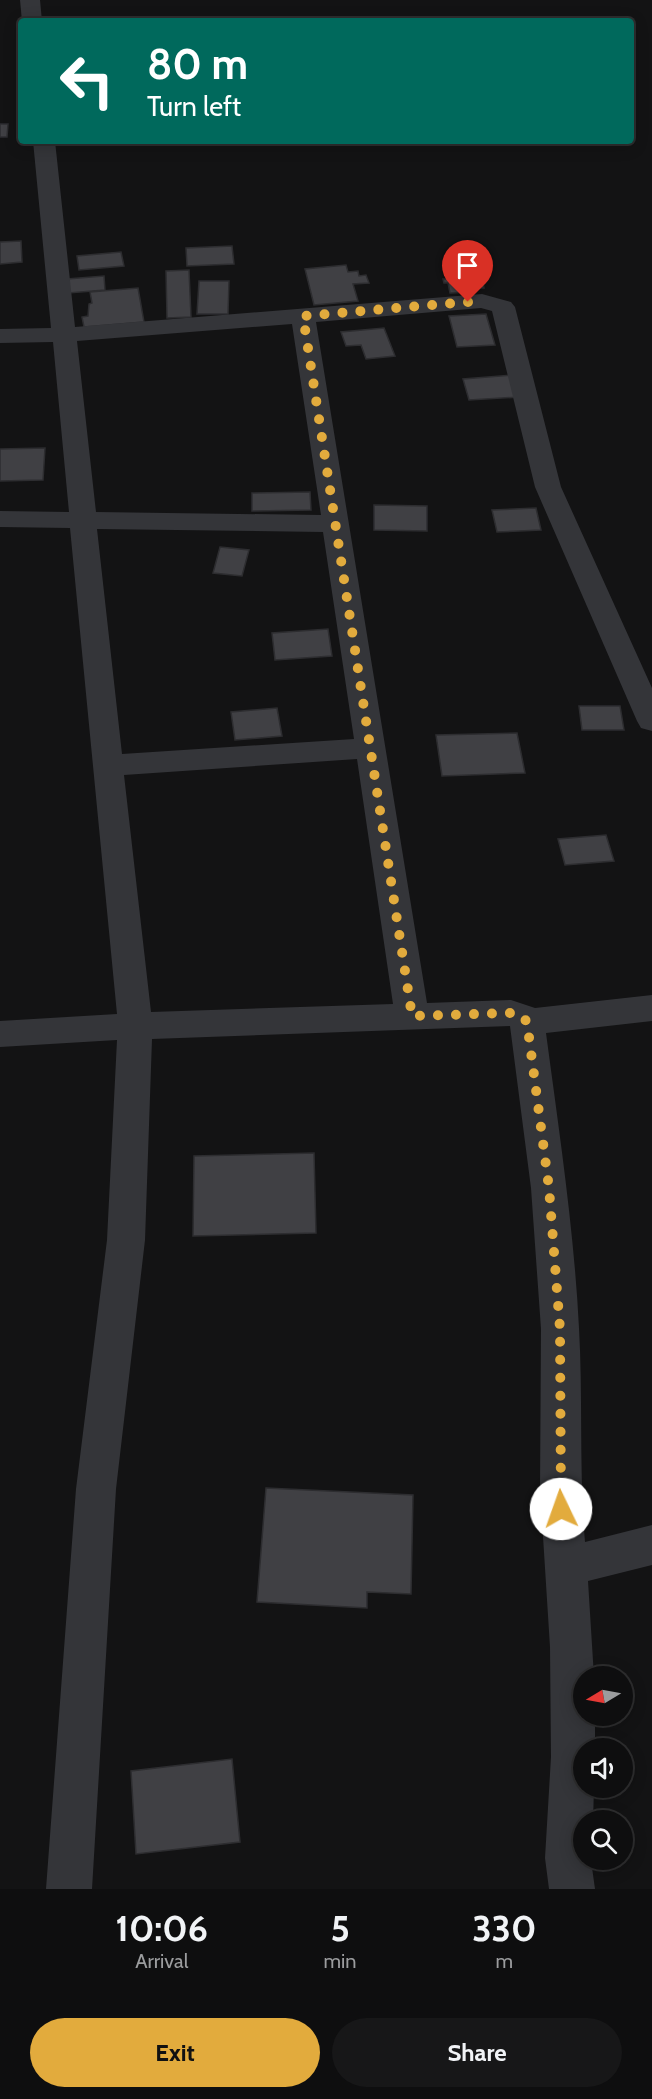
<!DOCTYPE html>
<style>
:root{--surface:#0e0e0f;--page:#171718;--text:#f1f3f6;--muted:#9b9c9e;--line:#2e2e2f;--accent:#e2ab3d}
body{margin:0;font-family:Cabin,sans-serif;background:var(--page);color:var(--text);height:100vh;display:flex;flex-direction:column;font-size:22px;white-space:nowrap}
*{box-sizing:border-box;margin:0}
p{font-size:20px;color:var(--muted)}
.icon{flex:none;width:33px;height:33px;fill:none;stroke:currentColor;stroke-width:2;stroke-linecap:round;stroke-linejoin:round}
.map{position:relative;height:1889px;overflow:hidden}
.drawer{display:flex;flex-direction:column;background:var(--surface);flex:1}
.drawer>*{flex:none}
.hud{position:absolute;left:18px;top:18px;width:616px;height:126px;border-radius:6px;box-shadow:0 3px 15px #0003,0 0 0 2px var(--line);background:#00695c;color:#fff;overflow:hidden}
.needle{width:39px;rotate:260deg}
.fabs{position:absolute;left:573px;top:1666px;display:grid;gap:12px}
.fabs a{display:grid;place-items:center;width:60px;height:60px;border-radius:50%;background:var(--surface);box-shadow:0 3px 15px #0003,0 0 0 2px var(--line);font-size:30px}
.pin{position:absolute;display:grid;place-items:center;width:51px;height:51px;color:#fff;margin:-62px -26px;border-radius:50% 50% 50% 0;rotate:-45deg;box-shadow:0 0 6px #0007}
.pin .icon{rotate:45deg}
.me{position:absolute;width:66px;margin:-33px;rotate:357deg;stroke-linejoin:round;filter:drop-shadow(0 0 4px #0008)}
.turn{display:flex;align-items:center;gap:21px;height:126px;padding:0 30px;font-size:27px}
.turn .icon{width:78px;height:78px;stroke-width:2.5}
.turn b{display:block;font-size:42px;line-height:51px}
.eta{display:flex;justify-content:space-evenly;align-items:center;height:102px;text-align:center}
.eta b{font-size:36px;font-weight:700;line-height:42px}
.button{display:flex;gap:12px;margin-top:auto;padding:12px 30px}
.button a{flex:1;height:69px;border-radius:36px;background:var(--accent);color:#111;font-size:24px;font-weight:700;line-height:69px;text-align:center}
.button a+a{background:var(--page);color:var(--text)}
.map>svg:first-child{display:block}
</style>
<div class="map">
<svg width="652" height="1889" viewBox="0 0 652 1889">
<rect width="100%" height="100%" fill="#131314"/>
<!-- building -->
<g fill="#404044" stroke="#2d2d30" stroke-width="1.5">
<polygon points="0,124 8,124 7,137 0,137"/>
<polygon points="21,241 22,262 0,264 0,242"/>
<polygon points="232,246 234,264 187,266 186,248"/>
<polygon points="121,252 124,266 79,270 77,256"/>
<polygon points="346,265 348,272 358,271 359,276 366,275 369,283 353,284 358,301 314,305 305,269"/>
<polygon points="461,266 480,266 484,288 474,288 475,292 450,293 448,283 444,283 443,279 449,279 448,276 462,276"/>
<polygon points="189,270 191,317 167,318 166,271"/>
<polygon points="104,276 105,290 68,293 67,279"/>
<polygon points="199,281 229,281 228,314 197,314"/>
<polygon points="138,288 144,322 84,327 82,317 88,316 89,304 92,303 90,292"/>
<polygon points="486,314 495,345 457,347 449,316"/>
<polygon points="384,328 395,356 366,359 361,345 346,346 341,332"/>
<polygon points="513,375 520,397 469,400 463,379"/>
<polygon points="45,448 43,480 0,481 0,449"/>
<polygon points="310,492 311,510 252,511 252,493"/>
<polygon points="374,505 427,506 427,531 374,530"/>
<polygon points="536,508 541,530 497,532 492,510"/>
<polygon points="220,547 249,550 242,576 213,573"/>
<polygon points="328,629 332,656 275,660 272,633"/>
<polygon points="579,706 620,706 624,730 582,730"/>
<polygon points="277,708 282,736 235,740 231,712"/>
<polygon points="517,733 525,773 442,776 436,735"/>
<polygon points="606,835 614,861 565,865 558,839"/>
<polygon points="314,1153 316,1233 193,1236 194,1156"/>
<polygon points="266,1488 413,1495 411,1594 367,1592 367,1608 257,1602"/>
<polygon points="232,1759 240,1842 136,1854 131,1771"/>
</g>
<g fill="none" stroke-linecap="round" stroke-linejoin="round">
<!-- minor -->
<g fill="#343539" fill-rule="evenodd">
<polygon points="20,0 40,0 42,21 22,21"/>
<path d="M33,141H55L75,327L482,294L511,302L515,307L561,487L652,688V731L641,728L637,721L535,487L492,311L481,308L316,322L427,1003L511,1000L535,1008L652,995V1021L546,1033C559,1131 574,1229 579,1328C583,1399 579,1471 585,1542L652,1525V1565L588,1581L594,1677H584V1716H595V1749H584V1788H594L593,1821H584V1860H591L595,1889H549L545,1858L551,1757L550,1647L540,1489L541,1329L531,1188L510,1026L152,1039L145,1240L116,1489L92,1889H46L76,1489L107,1240L117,1040L0,1047V1021L117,1014L70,528L0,527V511L69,512L53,342L0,343V329L51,328ZM292,324L321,515L96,512L77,341ZM97,529L323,532L354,739L122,754ZM357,759L393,1004L151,1012L124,775Z"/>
</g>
</g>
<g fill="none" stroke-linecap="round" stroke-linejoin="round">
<!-- route -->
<polyline stroke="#e2ab3d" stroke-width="10" stroke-dasharray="0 18" points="468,302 303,316 412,1016 511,1013 522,1016 527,1022 549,1188 560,1329 561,1509"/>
</g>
</svg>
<div class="fabs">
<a><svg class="needle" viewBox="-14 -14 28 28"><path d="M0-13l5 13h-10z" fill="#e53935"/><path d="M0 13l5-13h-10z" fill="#9b9c9e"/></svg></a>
<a><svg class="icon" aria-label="sound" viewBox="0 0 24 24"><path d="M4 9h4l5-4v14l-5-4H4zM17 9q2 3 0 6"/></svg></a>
<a><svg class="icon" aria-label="search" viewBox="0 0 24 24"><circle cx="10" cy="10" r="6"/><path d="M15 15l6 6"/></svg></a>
</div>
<div class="pin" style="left:468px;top:302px;background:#d93025"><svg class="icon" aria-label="arrive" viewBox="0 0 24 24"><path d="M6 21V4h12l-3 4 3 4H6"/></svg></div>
<svg class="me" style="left:561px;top:1509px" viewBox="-20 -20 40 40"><circle r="19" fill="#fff"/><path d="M0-13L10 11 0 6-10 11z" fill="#e2ab3d"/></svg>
<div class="hud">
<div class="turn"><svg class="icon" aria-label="left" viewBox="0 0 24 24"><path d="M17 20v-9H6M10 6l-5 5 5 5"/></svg><div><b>80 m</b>Turn left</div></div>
</div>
</div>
<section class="drawer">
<div class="eta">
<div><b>10:06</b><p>Arrival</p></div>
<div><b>5</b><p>min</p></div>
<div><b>330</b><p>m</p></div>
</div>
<div class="button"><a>Exit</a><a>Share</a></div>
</section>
